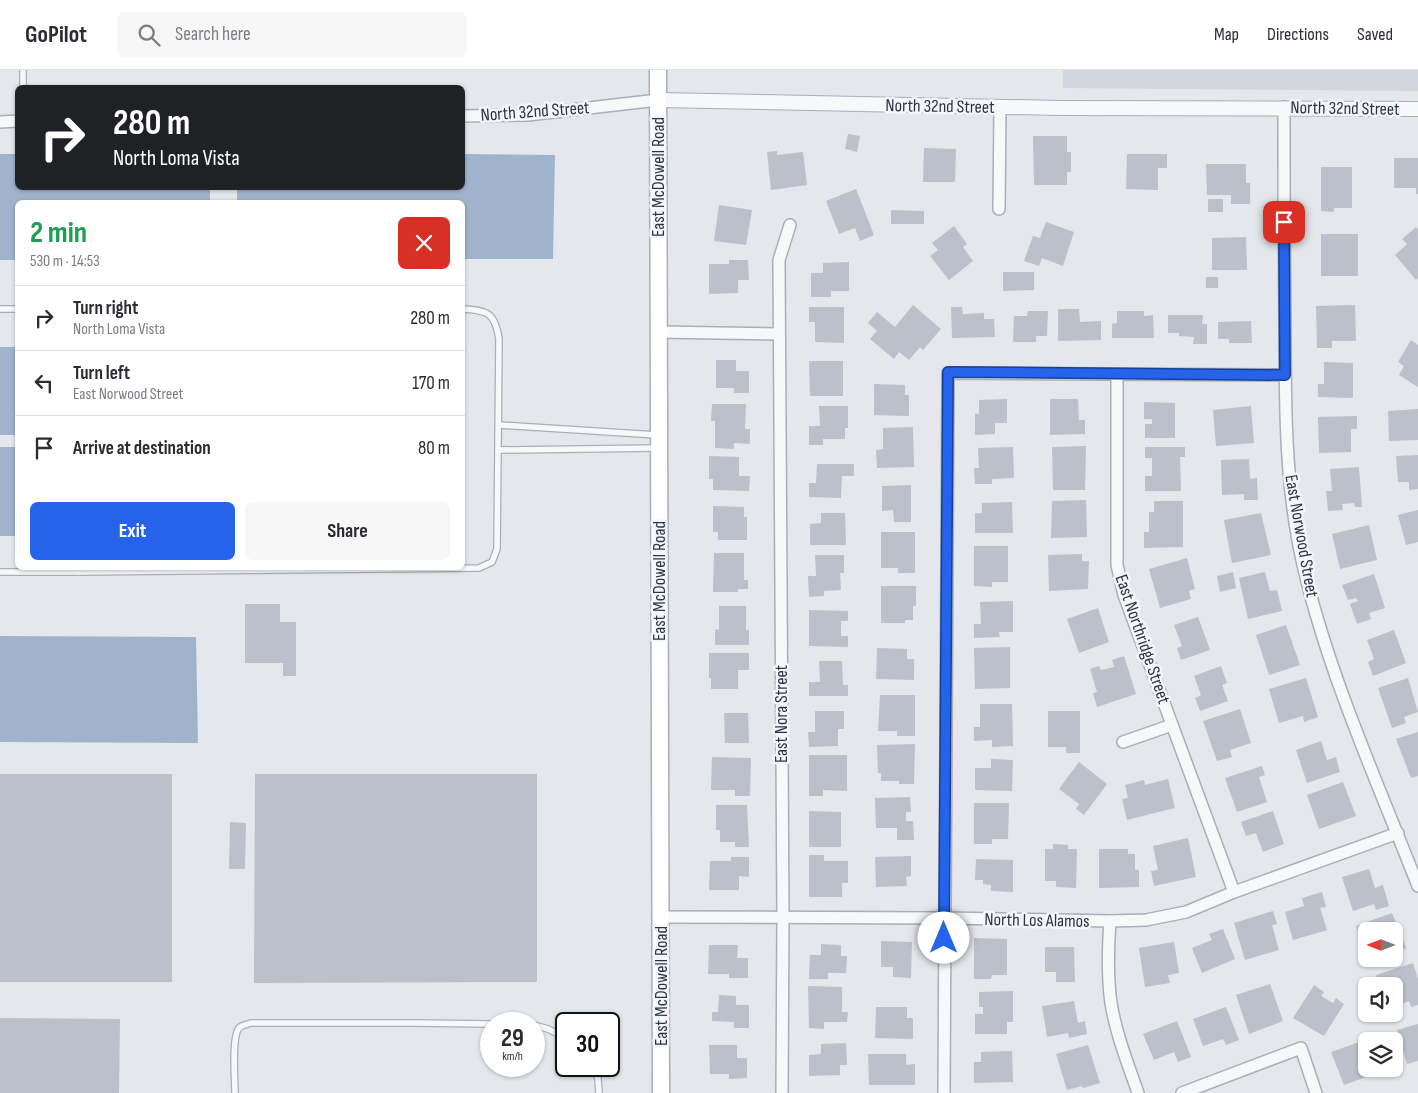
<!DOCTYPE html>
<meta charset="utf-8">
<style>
:root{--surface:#fff;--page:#f7f7f7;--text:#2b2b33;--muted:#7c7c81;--line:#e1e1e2;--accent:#2563eb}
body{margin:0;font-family:"Sofia Sans Condensed",sans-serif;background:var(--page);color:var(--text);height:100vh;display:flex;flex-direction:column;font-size:19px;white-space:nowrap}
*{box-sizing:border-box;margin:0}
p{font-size:16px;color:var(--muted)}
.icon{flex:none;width:28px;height:28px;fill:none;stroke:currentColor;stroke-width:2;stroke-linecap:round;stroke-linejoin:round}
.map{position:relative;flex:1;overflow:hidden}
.details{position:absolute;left:15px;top:130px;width:450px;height:370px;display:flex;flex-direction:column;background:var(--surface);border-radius:8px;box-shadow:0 1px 4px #0004}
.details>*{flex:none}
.hud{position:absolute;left:15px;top:15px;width:450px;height:105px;border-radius:8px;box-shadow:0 1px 4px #0004;background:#202124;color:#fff;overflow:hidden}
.needle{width:32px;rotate:270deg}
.fabs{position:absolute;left:1358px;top:852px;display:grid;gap:10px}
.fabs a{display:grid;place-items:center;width:45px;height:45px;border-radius:8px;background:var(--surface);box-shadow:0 1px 4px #0004;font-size:25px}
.speed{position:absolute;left:480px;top:942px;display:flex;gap:10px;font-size:25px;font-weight:700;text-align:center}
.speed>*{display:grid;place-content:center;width:65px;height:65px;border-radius:50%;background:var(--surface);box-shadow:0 1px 4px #0004;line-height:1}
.speed small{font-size:12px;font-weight:400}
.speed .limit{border:2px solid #111;border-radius:8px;background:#fff;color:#111}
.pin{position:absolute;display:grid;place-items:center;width:42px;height:42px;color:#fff;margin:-21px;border-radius:10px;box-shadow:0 2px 8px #0006}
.me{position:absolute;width:55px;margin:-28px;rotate:0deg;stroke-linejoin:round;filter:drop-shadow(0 0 4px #0008)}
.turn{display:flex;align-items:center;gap:18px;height:105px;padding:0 15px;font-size:22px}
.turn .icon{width:65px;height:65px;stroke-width:2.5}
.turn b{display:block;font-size:35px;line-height:42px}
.round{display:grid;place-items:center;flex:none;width:52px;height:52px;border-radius:8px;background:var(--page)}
.headline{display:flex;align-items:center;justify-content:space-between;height:85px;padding:0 15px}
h1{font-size:30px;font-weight:700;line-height:38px;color:#1e9e55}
.action{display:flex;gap:10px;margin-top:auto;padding:10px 15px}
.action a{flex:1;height:58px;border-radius:8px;background:var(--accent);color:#fff;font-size:20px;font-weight:700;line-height:58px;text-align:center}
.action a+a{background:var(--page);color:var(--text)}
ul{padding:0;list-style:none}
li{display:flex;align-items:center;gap:15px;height:65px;padding:0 15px;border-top:1px solid var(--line)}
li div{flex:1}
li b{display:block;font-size:19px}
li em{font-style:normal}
header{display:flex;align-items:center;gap:30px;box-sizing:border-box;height:70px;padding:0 25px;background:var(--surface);border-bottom:1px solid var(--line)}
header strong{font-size:24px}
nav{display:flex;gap:28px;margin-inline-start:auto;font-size:18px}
.search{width:350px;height:45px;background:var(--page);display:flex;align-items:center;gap:12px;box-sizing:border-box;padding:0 18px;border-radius:8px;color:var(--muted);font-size:19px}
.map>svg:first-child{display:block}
</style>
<header>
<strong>GoPilot</strong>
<div class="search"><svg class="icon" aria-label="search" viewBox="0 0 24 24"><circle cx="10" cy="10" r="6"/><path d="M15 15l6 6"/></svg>Search here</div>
<nav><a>Map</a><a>Directions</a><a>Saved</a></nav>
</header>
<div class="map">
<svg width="1418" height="1023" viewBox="0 0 1418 1023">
<rect width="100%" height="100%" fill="#e4e7ec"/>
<!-- built -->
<polygon fill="#d2d6de" points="1063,0 1418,0 1418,21 1063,18"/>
<!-- water -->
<g fill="#9fb4cc">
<polygon points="0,84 17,84 18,118 210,118 210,132 18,132 17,190 0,190"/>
<polygon points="463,84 555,85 553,189 463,189 462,132 237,132 237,118 462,118"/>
<rect x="0" y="277" width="17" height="88"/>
<rect x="0" y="377" width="17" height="89"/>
<polygon points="0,566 196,567 198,673 0,672"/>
</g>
<!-- building -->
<g fill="#bbc0ca">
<polygon points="848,64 860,66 857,82 845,79"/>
<polygon points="1033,66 1067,66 1067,82 1071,82 1071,102 1067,102 1067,115 1034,115"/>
<polygon points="924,78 956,79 955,112 923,112"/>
<polygon points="777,81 777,85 803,82 807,115 771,120 767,82"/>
<polygon points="1127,84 1167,84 1167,98 1158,98 1158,120 1126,119"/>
<polygon points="1394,88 1418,88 1418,124 1416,124 1416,118 1394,118"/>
<polygon points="1206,94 1246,94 1246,113 1250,113 1250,134 1231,134 1231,125 1207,125"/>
<polygon points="1321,97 1352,97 1352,138 1334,138 1334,142 1321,141"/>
<polygon points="856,119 874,165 860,171 855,158 839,164 826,131"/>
<rect x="1208" y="129" width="15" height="13"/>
<polygon points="719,135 752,140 746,175 714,171"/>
<polygon points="891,140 924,141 924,154 891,154"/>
<polygon points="1046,152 1074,162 1063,196 1042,188 1039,196 1024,191 1033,166 1040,168"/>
<polygon points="954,156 967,174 963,177 973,191 949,210 930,186 938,180 932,173"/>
<polygon points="1416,157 1418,159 1418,208 1416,210 1395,185 1407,174 1402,169"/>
<rect x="1321" y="164" width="37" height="42"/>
<polygon points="1246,167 1247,200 1212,200 1212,168"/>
<polygon points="729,190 748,190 749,210 738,210 738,223 709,224 709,194 729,194"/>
<polygon points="849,192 849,221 831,221 831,227 811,227 811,203 823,203 823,193"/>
<polygon points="1003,202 1034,202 1034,220 1003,221"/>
<rect x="1206" y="207" width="12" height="11"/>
<polygon points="913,235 941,259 923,280 920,277 909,290 899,282 894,289 870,269 877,261 868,253 877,242 895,257"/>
<polygon points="1355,235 1356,271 1332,271 1332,278 1317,278 1316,236"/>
<polygon points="809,237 844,237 844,273 815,272 815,252 809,252"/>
<polygon points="951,237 962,237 963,244 984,243 984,249 994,249 995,267 952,268"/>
<polygon points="1058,239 1079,239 1080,252 1101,251 1101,270 1058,271"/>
<polygon points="1028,241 1048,241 1047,266 1036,266 1036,272 1013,272 1014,246 1027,246"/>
<polygon points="1117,241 1144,241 1144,246 1153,245 1154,268 1112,268 1112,254 1117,253"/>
<polygon points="1168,245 1203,245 1202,254 1207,254 1207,274 1193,274 1194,267 1179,266 1179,263 1168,263"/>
<polygon points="1251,251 1252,273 1229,273 1229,269 1218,269 1218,252"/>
<polygon points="1411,270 1418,275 1418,317 1399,305 1404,296 1398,292"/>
<polygon points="716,290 736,290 736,301 749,301 749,323 734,323 734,318 716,318"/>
<polygon points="809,291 843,291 843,326 810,326"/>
<polygon points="1324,292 1353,293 1353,328 1318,327 1318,314 1324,314"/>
<polygon points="874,314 905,315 905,325 909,325 909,346 874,345"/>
<polygon points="1007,329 1007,353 995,353 995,364 975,365 975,344 979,344 979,330"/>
<polygon points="1050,329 1078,329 1079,350 1085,350 1085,364 1050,365"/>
<polygon points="1144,332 1175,333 1175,368 1145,368 1145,354 1152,354 1152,349 1144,349"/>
<polygon points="712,334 746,334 745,359 750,359 750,374 734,373 734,379 715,378 715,351 711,351"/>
<polygon points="819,336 848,336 848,358 845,358 845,369 823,369 823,375 809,375 809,356 820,356"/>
<polygon points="1251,336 1254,373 1216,376 1213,340"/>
<polygon points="1418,339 1418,370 1389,371 1388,341"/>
<polygon points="1357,346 1357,359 1351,359 1351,382 1319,383 1318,347"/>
<polygon points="913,357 914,397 877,398 876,380 883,379 883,358"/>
<polygon points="1086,376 1085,420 1053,420 1052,377"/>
<polygon points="1013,377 1014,408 992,409 992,414 975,414 974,398 979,398 978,378"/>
<polygon points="1145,377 1185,377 1185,387 1180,387 1181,421 1145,421 1145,406 1152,406 1152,388 1145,388"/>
<polygon points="1418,385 1418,419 1409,420 1409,412 1398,412 1396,386"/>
<polygon points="709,386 739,387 739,406 750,406 749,421 713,420 713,409 709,409"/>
<polygon points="1249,389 1250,409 1257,408 1258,430 1244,430 1244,424 1222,425 1221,390"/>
<polygon points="817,394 854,394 854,406 842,406 841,428 809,427 809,413 816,413"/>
<polygon points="1359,397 1362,437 1355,437 1354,433 1342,434 1343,440 1328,441 1326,421 1332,421 1330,399"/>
<polygon points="911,415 911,452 894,452 893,440 882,441 882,416"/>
<polygon points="1086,430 1087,467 1051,468 1052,431"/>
<polygon points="1154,431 1183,431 1183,477 1144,478 1144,462 1149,462 1149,442 1154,442"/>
<polygon points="1012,432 1013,463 975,463 975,443 982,443 982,433"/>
<polygon points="713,436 744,437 744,447 747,447 747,470 718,470 718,462 713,462"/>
<polygon points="1418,440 1418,472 1406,475 1398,445"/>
<polygon points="821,443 845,443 846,475 810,475 810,454 821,453"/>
<polygon points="1261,443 1271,485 1232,493 1224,450"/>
<polygon points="1369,455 1377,490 1340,499 1332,464"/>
<polygon points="881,462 915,462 915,503 898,503 898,498 881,498"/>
<polygon points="974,476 1008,476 1008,512 992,512 992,517 974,516"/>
<polygon points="714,483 744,483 744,510 748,510 748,519 738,519 738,522 713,522"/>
<polygon points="1082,484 1082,491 1089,491 1088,519 1049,521 1048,485"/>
<polygon points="815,485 844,485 844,503 840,503 841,520 824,521 824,526 809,527 808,506 816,506"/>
<polygon points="1187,488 1195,519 1189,521 1191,529 1160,538 1149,499"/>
<polygon points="1233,502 1236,518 1220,522 1217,506"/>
<polygon points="1265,502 1270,521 1277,520 1282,541 1248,549 1239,508"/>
<polygon points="1374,504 1385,538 1369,543 1371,549 1357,554 1350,534 1358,531 1356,528 1348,530 1342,515"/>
<polygon points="881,516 916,516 916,536 913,536 913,550 905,550 905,553 881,553"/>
<polygon points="1013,531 1013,562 999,562 1000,567 974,568 974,554 981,554 980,532"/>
<polygon points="245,534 280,534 280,552 296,552 296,606 283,606 283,593 245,593"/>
<polygon points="719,536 746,536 746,560 749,560 749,575 715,575 715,559 719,560"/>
<polygon points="1098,538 1109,572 1079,583 1067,549"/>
<polygon points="809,540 848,541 848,551 841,551 841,566 848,566 848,577 809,576"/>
<polygon points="1198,547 1210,580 1181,590 1177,578 1182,576 1174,555"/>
<polygon points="1286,555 1300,595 1269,605 1256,565"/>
<polygon points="1394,560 1406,593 1373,606 1368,592 1374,589 1367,570"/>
<polygon points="1010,577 1010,618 975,619 974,578"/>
<polygon points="877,578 907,579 907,589 914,589 914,610 876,609"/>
<polygon points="709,583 749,583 749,600 738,600 738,619 711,619 711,608 709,608"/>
<polygon points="1124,586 1136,624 1097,637 1093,623 1097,622 1090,599 1099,596 1101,600 1114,597 1112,590"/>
<polygon points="819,591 842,591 843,615 848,615 848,626 809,626 809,612 820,612"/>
<polygon points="1221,596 1227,613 1222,615 1228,631 1200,641 1195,628 1201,625 1194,606"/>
<polygon points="1306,608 1318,647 1304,652 1303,646 1279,653 1269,619"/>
<polygon points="1408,608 1418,642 1404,647 1406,653 1392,658 1378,618"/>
<polygon points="880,625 915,625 915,666 897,666 897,661 878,661"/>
<polygon points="980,634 1012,634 1013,676 992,677 992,670 974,671 974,657 980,657"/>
<polygon points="1240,639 1251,673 1230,680 1232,687 1217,691 1203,651"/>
<polygon points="815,641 844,641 844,659 838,659 838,676 809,677 808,662 815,662"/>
<polygon points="1048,641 1080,641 1080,683 1066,683 1066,677 1048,677"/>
<polygon points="724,643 748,643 749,673 725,673"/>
<polygon points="1418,662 1418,706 1411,708 1396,669"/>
<polygon points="1321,671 1327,690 1336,687 1340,702 1307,713 1296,680"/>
<polygon points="915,674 914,714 899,714 899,711 881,711 881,703 878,703 877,675"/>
<polygon points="809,685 847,685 847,721 823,720 823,726 809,726"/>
<polygon points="712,687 751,688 750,726 735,726 735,720 711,720"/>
<polygon points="991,689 1013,690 1012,721 975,720 975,698 991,698"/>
<polygon points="1079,692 1107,714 1084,745 1076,739 1079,734 1059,719"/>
<polygon points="1262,696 1265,705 1259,707 1267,732 1237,742 1225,708"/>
<rect x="0" y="704" width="172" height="208"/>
<polygon points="255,704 537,704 537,912 254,913"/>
<polygon points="1168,709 1175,738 1127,750 1122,729 1128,728 1125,715 1144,710 1145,715"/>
<polygon points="1343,712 1356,746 1319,759 1307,725"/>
<polygon points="910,727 911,742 906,742 906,751 913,751 914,770 897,770 897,758 876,758 875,728"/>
<polygon points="974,733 1009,733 1008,769 992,769 992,774 974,774"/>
<polygon points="716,735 747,735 749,777 735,777 735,772 720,772 720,760 716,760"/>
<polygon points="809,741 841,742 841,777 809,777"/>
<polygon points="1273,741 1284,774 1263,782 1256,763 1246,766 1241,752"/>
<polygon points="230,752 246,753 245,799 229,799"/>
<polygon points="1188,768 1196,807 1154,816 1151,801 1158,800 1153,776"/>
<polygon points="1053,774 1068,775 1068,779 1077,779 1076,818 1056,817 1056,811 1045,811 1045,779 1053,779"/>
<polygon points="1099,779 1128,779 1128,784 1135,784 1135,800 1139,800 1139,817 1099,818"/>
<polygon points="809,785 824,785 824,791 848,791 848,813 842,813 842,827 809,827"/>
<polygon points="911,786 911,806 906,807 907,816 876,817 875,787"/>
<polygon points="731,787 749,787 749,807 739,806 739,820 709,820 710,791 731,791"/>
<polygon points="976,789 1013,790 1013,822 991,821 991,815 983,814 983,810 975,810"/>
<polygon points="1369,799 1375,818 1383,815 1389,836 1376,840 1374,834 1353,841 1342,807"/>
<polygon points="1322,822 1326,837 1320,838 1327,860 1293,870 1285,842 1304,836 1302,828"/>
<polygon points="1273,841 1277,854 1272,855 1279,880 1245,890 1234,853"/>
<polygon points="1392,843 1406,878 1394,882 1394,861 1366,861 1366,882 1356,856"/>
<polygon points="1223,859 1235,889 1202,903 1192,878 1212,870 1209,864"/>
<polygon points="974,868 1007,869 1007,905 992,905 991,909 974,909"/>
<polygon points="881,871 912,872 911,908 893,907 893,897 881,897"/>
<polygon points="1174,872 1179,903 1168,905 1170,913 1145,917 1139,878"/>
<polygon points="821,874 841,875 841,886 847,886 846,903 828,903 828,909 809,909 810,885 821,885"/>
<polygon points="709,875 738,875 737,888 748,888 748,908 729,908 729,904 708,904"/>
<polygon points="1045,877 1074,877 1075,912 1056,912 1056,902 1045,902"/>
<polygon points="1413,893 1418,909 1418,935 1411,937 1409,931 1394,937 1394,916 1380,916 1376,905"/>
<polygon points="1270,914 1283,951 1249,964 1236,925"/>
<polygon points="1314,915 1324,922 1321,926 1333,933 1336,928 1344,934 1324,966 1293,948"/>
<polygon points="808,916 842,917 842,942 848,942 847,952 824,952 824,959 809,958"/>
<polygon points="1013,921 1013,952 1007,952 1007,964 975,964 975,944 983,944 983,937 979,937 979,922"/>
<polygon points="719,925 736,926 736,935 749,935 749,958 734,958 734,952 712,951 712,942 718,942"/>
<polygon points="1074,931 1078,953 1085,951 1087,964 1069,968 1068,963 1047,967 1042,936"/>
<polygon points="876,937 907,937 907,948 913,948 913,969 875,968"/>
<polygon points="1226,937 1239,970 1226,975 1223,969 1203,976 1193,949"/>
<polygon points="0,948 120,949 119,1023 0,1023"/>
<polygon points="1177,951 1191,987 1178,992 1174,982 1154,990 1143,964"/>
<polygon points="1418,954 1418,991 1407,994 1397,960"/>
<polygon points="1368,969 1369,971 1366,971 1366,999 1379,999 1380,1002 1344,1015 1331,982"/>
<polygon points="846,973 847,995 840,995 840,1005 809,1006 809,985 821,984 821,974"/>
<polygon points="709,975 737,975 737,988 747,988 747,1008 729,1009 729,1004 710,1004"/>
<polygon points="1088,975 1100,1013 1083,1018 1082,1016 1067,1020 1056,984"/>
<polygon points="1012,981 1013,1012 974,1013 974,992 981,992 981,982"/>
<polygon points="868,984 906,984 906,995 915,994 915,1015 869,1015"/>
</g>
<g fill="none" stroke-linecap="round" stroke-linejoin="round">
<defs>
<g id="service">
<polyline points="23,18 23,0"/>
<polyline points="0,239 18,239"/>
<polyline points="499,355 657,365"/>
<polyline points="499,380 657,378"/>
<path d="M79,498V502L479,498L492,492L497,479L499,269C495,243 488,240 462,239"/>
<polyline points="0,502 79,502"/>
<polyline points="534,955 548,959 566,968"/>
<polyline points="593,996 598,1009 599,1023"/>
<path d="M235,1023C235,1011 231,964 240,957C243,955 248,954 251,953H415L491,954"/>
</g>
<g id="minor">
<path d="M1284,37C1284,110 1284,182 1285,255C1285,336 1285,420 1304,499C1330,608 1377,711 1418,816"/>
<polyline points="462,46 528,45 658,30"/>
<polyline points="0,52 18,51"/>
<polyline points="999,139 1000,37"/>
<polyline points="659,262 779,264"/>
<polyline points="1117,305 1117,495 1124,525 1234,822"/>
<polyline points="1123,672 1172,655"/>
<polyline points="660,847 944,848 1110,851 1146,850 1186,842 1234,822 1398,763"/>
<path d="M1110,851C1108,879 1107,906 1111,933C1116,964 1128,994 1138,1023"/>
<polyline points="782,1023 783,847 779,190 790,155"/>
<polyline points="944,1023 948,303 1285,305"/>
<polyline points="1182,1023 1301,978 1316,1023"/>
</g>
<polyline id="tertiary" points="658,30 1061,38 1418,39"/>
<polyline id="secondary" points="658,0 661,1023"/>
</defs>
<!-- service casing -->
<use href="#service" stroke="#a9aeb7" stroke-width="8"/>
<!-- minor casing -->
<use href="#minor" stroke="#a9aeb7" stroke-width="14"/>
<!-- tertiary casing -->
<use href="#tertiary" stroke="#a9aeb7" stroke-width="16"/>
<!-- secondary casing -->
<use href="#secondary" stroke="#a9aeb7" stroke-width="19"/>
<!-- service -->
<use href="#service" stroke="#f7f8fa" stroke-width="5.5"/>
<!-- minor -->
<use href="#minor" stroke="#f7f8fa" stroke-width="11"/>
<!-- tertiary -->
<use href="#tertiary" stroke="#f7f8fa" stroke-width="14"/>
<!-- secondary -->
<use href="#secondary" stroke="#fff" stroke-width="16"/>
</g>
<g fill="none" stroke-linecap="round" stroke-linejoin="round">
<defs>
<polyline id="route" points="944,868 948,302 1285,305 1284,152"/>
</defs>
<!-- route casing -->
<use href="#route" stroke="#184099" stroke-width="12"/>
<!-- route -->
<use href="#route" stroke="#2563eb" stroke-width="9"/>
</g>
<g text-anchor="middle" stroke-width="5" stroke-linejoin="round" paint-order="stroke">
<!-- street labels -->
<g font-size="18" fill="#2b3445" stroke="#f4f6f9">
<text transform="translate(940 36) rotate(1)" y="6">North 32nd Street</text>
<text transform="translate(1345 38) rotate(1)" y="6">North 32nd Street</text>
<text transform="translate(535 41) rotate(-4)" y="6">North 32nd Street</text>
<text transform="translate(658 107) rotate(-90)" y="6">East McDowell Road</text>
<text transform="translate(1302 466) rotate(80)" y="6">East Norwood Street</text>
<text transform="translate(659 511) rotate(-90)" y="6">East McDowell Road</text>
<text transform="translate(1143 569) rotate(71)" y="6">East Northridge Street</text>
<text transform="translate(781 644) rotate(-90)" y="6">East Nora Street</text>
<text transform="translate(1037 850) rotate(1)" y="6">North Los Alamos</text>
<text transform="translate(661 916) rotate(-90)" y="6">East McDowell Road</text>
</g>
</g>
</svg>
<div class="fabs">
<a><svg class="needle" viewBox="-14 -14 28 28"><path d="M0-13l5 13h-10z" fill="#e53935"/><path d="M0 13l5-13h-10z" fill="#7c7c81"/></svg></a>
<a><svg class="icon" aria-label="sound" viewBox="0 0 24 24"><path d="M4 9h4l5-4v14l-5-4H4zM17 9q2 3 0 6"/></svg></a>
<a><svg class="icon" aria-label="layers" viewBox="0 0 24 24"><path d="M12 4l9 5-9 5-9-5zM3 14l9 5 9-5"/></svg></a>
</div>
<div class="speed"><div>29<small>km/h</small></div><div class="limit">30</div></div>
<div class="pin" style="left:1284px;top:152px;background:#d93025"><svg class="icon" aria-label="arrive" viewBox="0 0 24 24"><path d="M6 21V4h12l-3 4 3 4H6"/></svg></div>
<svg class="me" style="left:944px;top:868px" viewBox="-20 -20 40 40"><circle r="19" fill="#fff"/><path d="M0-13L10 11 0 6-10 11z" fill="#2563eb"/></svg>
<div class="hud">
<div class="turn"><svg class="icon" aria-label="right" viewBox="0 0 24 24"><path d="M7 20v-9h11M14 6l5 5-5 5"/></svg><div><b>280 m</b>North Loma Vista</div></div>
</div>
<section class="details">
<div class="headline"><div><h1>2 min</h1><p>530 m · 14:53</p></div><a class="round" style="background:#d93025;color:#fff"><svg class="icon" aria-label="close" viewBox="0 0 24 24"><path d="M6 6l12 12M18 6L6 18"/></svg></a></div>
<ul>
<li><svg class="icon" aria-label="right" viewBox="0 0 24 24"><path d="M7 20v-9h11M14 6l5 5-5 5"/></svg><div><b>Turn right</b><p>North Loma Vista</p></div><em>280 m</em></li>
<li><svg class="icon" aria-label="left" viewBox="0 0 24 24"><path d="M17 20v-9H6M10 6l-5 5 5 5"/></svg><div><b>Turn left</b><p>East Norwood Street</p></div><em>170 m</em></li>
<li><svg class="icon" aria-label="arrive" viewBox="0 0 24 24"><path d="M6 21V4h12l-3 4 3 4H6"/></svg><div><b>Arrive at destination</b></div><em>80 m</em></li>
</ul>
<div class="action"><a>Exit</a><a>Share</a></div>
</section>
</div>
